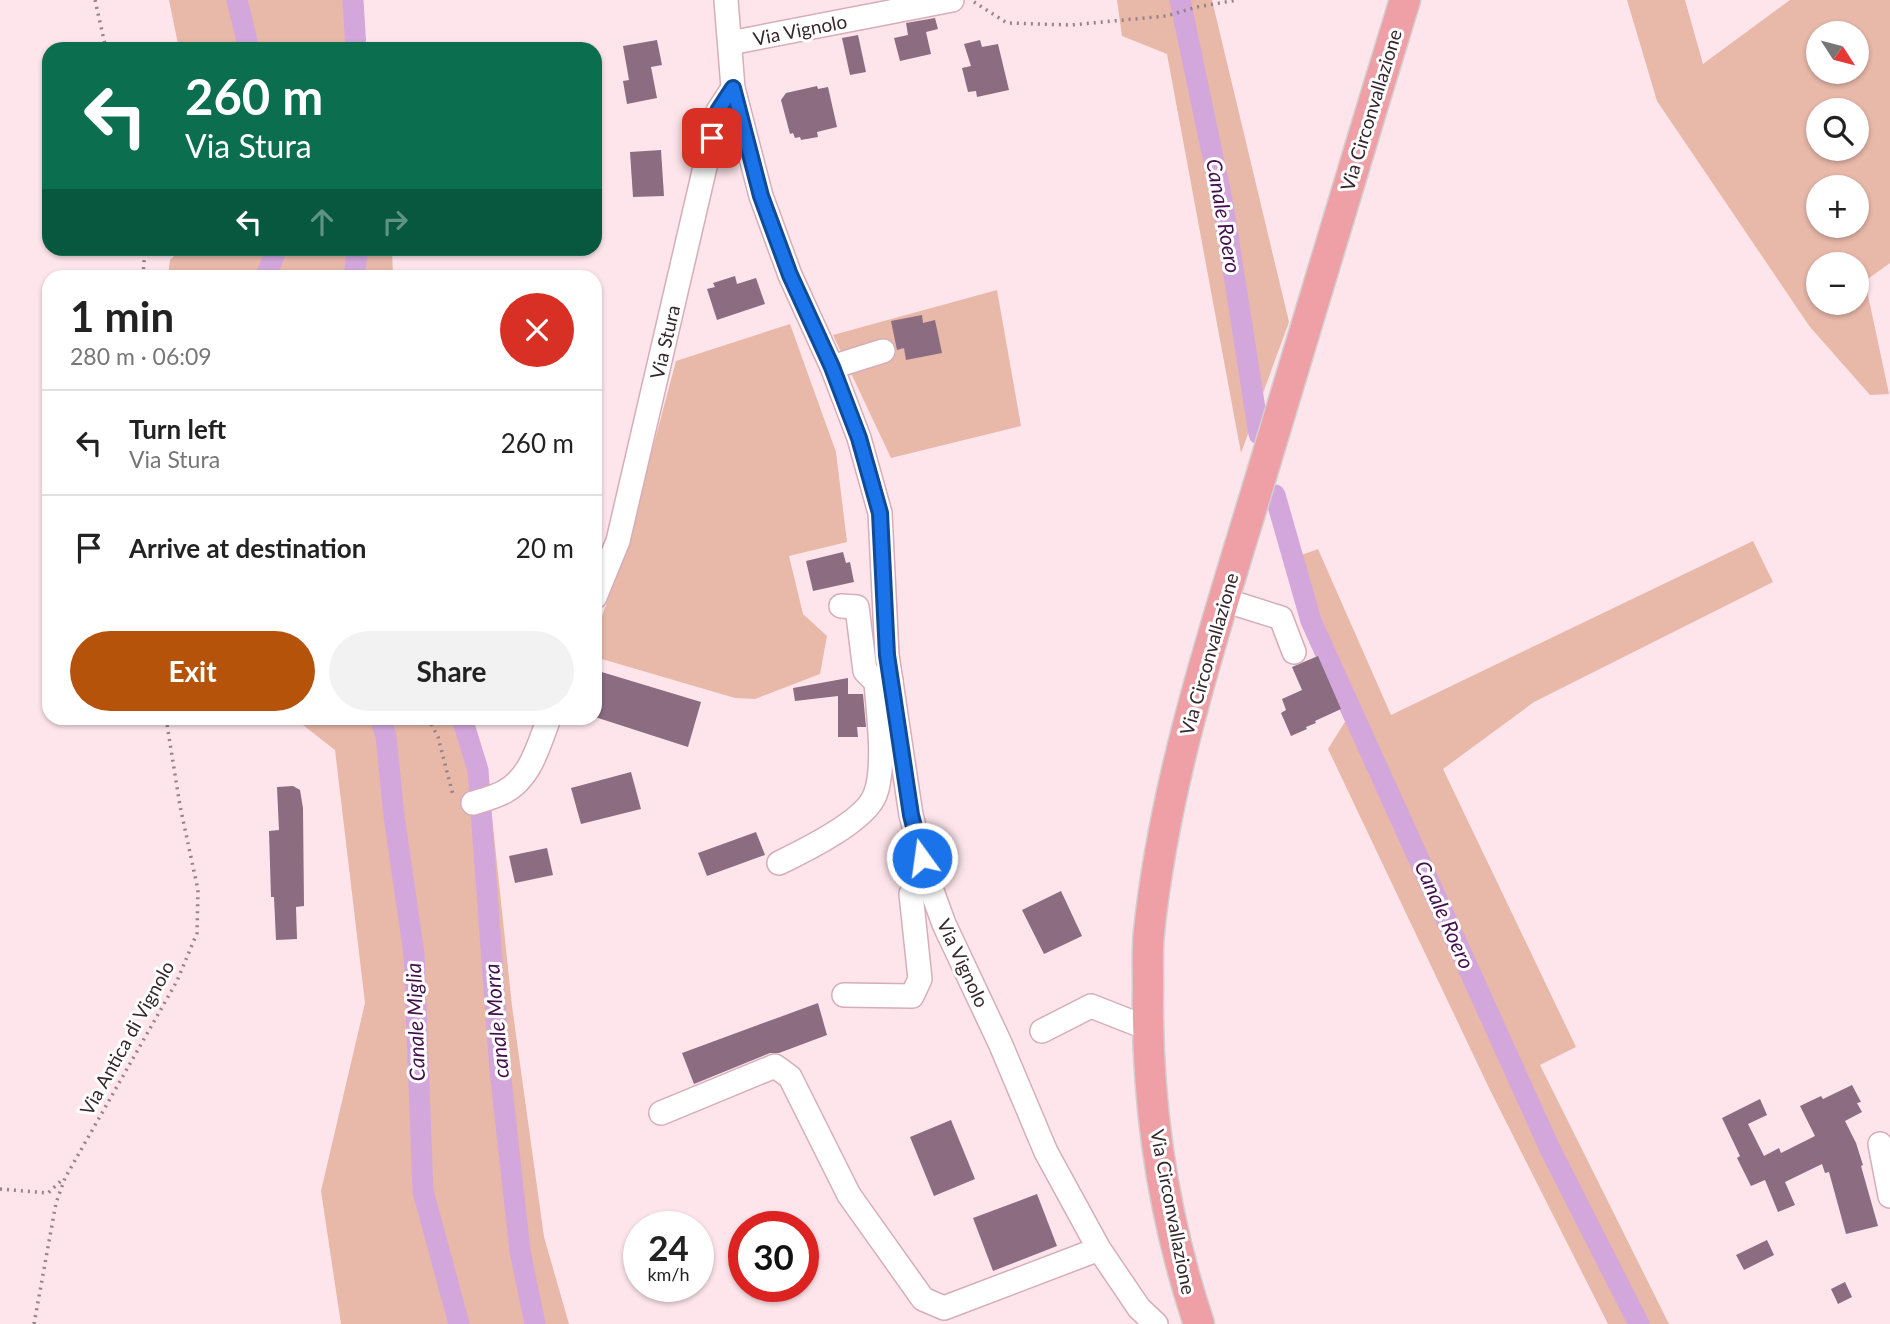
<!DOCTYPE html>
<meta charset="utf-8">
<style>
:root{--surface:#fff;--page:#f2f2f2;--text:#222;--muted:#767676;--line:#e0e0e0;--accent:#b45309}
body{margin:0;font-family:Lato,sans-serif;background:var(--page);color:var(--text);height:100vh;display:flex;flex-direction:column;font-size:26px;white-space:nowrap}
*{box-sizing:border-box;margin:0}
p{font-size:23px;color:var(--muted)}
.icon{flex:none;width:38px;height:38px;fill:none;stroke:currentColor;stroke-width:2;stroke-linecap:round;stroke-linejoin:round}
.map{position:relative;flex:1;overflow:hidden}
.details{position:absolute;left:42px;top:270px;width:560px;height:455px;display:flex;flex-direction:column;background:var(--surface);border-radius:21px;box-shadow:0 2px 5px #0004}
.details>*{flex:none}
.top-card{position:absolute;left:42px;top:42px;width:560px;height:214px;border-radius:21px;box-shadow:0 2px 5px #0004;background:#0b6e4f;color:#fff;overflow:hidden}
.needle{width:46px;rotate:126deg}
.fabs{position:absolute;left:1806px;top:21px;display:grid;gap:14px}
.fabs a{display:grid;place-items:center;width:63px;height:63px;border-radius:50%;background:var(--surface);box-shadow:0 2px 5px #0004;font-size:35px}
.speed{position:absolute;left:623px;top:1211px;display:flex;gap:14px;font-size:35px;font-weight:700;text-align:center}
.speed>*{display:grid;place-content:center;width:91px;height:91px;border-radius:50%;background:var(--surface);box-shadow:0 2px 5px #0004;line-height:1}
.speed small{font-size:18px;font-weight:400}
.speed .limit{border:10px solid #d22;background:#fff;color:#111}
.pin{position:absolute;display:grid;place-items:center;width:60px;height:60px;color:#fff;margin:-30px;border-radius:14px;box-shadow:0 4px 10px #0006}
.me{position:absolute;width:77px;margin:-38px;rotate:346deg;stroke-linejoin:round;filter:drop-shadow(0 0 5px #0008)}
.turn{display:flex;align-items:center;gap:24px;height:147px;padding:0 28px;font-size:32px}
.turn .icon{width:91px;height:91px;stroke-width:2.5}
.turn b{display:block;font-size:49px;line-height:60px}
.lanes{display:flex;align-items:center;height:66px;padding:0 28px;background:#0003;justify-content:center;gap:35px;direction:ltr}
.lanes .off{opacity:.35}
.round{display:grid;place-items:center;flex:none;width:74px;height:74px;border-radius:37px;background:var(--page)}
.head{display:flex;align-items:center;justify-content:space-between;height:119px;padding:0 28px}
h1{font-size:42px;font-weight:700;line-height:52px}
.cta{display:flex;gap:14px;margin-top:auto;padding:14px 28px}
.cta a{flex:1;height:80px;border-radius:42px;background:var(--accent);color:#fff;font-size:28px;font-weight:700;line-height:80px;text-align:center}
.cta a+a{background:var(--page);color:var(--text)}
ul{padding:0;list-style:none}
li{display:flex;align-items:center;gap:21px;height:105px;padding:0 28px;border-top:2px solid var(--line)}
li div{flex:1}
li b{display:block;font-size:26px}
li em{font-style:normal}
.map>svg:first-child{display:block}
</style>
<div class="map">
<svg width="1890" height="1324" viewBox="0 0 1890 1324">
<rect width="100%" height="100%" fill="#fee5ec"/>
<!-- green -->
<g fill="#e8b8a9" fill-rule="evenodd">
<polygon points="169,0 359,0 358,16 364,49 179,49"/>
<polygon points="1117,0 1212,0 1289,322 1241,453 1167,54 1122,36"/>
<path d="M1627,0H1685L1703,64L1790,0H1890V263L1865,281L1889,394L1870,395L1810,327L1657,101ZM1857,33V72H1818V33ZM1857,110V149H1818V110ZM1857,187V226H1818V187ZM1857,264V303H1818V264Z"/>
<polygon points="181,249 392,249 393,276 168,276 170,260"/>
<polygon points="997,290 1021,426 891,458 833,335"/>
<polygon points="790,324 836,452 847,542 789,556 803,614 827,636 820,674 755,699 735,698 595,657 595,637 628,541 676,361"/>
<polygon points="1753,541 1773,582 1534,702 1443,769 1576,1047 1540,1065 1669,1324 1608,1324 1490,1090 1328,749 1348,717 1317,643 1305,626 1285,561 1318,549 1391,715"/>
<polygon points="294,718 472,718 489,788 512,1006 544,1237 569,1324 341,1324 321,1191 365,1003 335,750"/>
</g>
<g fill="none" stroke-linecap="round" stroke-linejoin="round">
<!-- canal -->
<g stroke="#d3a7db" stroke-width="21">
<polyline points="237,0 249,49"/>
<polyline points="353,0 356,49"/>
<polyline points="1180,0 1223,205 1259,434"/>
<polyline points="266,276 277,248"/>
<polyline points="354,276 358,248"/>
<polyline points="1275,495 1311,621 1551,1151 1639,1324"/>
<polyline points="380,718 386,736 394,816 414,954 423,1191 459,1324"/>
<polyline points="462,718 478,770 500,1070 520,1251 535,1324"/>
</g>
</g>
<!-- building -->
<g fill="#8b6c80">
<polygon points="935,18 938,29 926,32 931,54 900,61 894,38 908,35 906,23"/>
<polygon points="858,35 866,72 850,75 842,38"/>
<polygon points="657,40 662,65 651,67 657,98 627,104 623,81 629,80 623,46"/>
<polygon points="980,40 982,47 998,44 1009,90 977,97 976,91 968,92 962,68 971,66 964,44"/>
<polygon points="817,86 818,89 828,87 837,127 817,132 818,137 801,140 800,137 795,138 793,133 790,134 781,100 786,93"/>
<polygon points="661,150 664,196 633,197 630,152"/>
<polygon points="735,276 737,284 756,278 765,304 717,320 707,289 715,287 713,283"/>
<polygon points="922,315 923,323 935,320 942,353 906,360 904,348 897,350 891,321"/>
<polygon points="843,552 846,563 850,562 854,582 813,591 806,561"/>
<polygon points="1318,656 1341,709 1315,721 1316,723 1306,727 1307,729 1291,736 1281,713 1286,710 1282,699 1302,690 1292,667"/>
<polygon points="595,670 701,702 688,747 595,717"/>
<polygon points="848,678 848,694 863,694 866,727 857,727 858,737 838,737 838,696 795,701 793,688"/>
<polygon points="631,772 641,809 581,824 571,788"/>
<polygon points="293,786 300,790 303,808 304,906 296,907 297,939 276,940 274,897 271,897 269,831 279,830 277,787"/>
<polygon points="756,832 765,855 707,876 698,853"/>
<polygon points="547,848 553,875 515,883 509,856"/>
<polygon points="1061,891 1082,936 1044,954 1022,910"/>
<polygon points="818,1003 827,1035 779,1053 770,1053 694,1084 682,1053"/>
<polygon points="1852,1085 1861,1102 1857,1103 1862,1112 1845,1121 1856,1143 1863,1165 1861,1166 1878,1226 1846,1234 1829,1172 1825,1173 1822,1164 1785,1182 1795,1205 1778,1212 1765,1180 1751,1186 1737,1158 1740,1156 1722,1118 1760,1099 1767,1115 1748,1124 1764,1156 1779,1148 1781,1153 1815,1136 1800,1106 1821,1096 1823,1099"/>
<polygon points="951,1120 975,1179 934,1196 910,1137"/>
<polygon points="1037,1194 1057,1246 993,1271 973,1218"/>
<polygon points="1767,1240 1774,1255 1744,1270 1736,1255"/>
<polygon points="1845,1282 1852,1297 1838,1304 1831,1289"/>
</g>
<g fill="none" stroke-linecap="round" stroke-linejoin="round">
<defs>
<g id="minor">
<polyline points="726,0 733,88 761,196 790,275 832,367 859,438 880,513 887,655 911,815 928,880 944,924 1000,1043 1046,1152 1099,1249 1139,1308 1156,1324"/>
<polyline points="730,43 952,0"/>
<polyline points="832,367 883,351"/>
<polyline points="595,597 618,541 718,111 733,88"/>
<polyline points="1224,600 1281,618 1294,652"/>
<polyline points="841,606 857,607 865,671 876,682 891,680"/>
<path d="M473,803C483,800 495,797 504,792C531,778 539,744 549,718"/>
<path d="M779,863C804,851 865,821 875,795C886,768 878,712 876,682"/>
<polyline points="844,995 912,996 920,979 911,894 928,880"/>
<polyline points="1042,1031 1091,1006 1147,1028"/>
<polyline points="661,1113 775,1066 790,1077 849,1195 923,1299 944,1308 1099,1249"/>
<polyline points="1880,1144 1890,1196"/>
</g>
<path id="major" d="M1199,1324C1163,1216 1146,1100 1148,986C1148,968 1147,950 1149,932C1166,770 1220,614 1266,460C1312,306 1358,153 1405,0"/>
</defs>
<!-- minor casing -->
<use href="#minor" stroke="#d6adb9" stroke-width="26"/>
<!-- major casing -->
<use href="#major" stroke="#d3cfd0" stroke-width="33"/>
<!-- path -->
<g stroke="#968288" stroke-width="3.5" stroke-dasharray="2 5" stroke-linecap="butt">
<polyline points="95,0 106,49"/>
<polyline points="974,2 1007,23 1071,25 1166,16 1197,7 1237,0"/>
<polyline points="143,276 145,248"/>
<polyline points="428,718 438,737 453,795"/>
<polyline points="0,1189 48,1193 63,1179"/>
<polyline points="34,1324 56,1203 65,1178 177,981 197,933 198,890 180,806 166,718"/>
</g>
<!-- minor -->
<use href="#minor" stroke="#fff" stroke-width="23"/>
<!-- major -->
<use href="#major" stroke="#eea0a6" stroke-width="30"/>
</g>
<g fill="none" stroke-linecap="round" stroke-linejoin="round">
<defs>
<polyline id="route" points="712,138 718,111 733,88 761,196 790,275 832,367 859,438 880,513 887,655 911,815 922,858"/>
</defs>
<!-- route casing -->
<use href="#route" stroke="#114b97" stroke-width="18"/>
<!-- route -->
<use href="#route" stroke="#1a73e8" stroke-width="12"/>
</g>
<g text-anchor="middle" stroke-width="6" stroke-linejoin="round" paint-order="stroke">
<!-- street labels -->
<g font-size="19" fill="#36272b" stroke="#fff">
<text transform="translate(800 30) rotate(-11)" y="7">Via Vignolo</text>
<text transform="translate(1371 110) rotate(-73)" y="7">Via Circonvallazione</text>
<text transform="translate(665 342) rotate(-77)" y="7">Via Stura</text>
<text transform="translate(1209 654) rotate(-74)" y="7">Via Circonvallazione</text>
<text transform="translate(963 963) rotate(65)" y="7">Via Vignolo</text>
<text transform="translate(127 1038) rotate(-61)" y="7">Via Antica di Vignolo</text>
<text transform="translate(1173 1212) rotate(79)" y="7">Via Circonvallazione</text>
</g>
<!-- water labels -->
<g font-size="21" font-style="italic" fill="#450f4e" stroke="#fff">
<text transform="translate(1223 216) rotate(80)" y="7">Canale Roero</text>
<text transform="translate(1444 915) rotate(66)" y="7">Canale Roero</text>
<text transform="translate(497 1021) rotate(-95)" y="7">canale Morra</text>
<text transform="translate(416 1022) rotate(-92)" y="7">Canale Miglia</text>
</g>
</g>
</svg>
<div class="fabs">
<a><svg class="needle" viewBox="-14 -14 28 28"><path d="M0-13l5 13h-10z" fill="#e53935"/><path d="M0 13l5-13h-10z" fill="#767676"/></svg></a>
<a><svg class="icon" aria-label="search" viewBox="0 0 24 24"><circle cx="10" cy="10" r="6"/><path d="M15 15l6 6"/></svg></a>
<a>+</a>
<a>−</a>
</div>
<div class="speed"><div>24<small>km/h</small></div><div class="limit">30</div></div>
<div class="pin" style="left:712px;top:138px;background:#d93025"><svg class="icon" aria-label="arrive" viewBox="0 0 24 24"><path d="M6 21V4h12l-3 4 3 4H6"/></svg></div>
<svg class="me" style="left:922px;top:858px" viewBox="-20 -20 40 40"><circle r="17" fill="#1a73e8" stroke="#fff" stroke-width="3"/><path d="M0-11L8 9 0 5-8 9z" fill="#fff"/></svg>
<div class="top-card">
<div class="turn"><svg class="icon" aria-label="left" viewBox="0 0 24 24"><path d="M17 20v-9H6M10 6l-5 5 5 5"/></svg><div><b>260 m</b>Via Stura</div></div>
<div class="lanes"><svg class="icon" aria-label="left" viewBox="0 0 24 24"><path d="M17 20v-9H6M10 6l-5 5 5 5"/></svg><svg class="icon off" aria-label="ahead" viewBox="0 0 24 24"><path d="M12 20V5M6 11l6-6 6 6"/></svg><svg class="icon off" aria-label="right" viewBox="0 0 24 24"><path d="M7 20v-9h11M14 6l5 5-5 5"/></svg></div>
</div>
<section class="details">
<div class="head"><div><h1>1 min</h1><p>280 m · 06:09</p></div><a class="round" style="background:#d93025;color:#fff"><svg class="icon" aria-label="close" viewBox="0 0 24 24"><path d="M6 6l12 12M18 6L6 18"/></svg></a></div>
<ul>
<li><svg class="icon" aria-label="left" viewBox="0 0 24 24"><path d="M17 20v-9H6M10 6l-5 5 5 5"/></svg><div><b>Turn left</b><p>Via Stura</p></div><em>260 m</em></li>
<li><svg class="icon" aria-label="arrive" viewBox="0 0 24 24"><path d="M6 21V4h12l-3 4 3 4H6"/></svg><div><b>Arrive at destination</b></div><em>20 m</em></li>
</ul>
<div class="cta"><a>Exit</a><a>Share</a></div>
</section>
</div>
